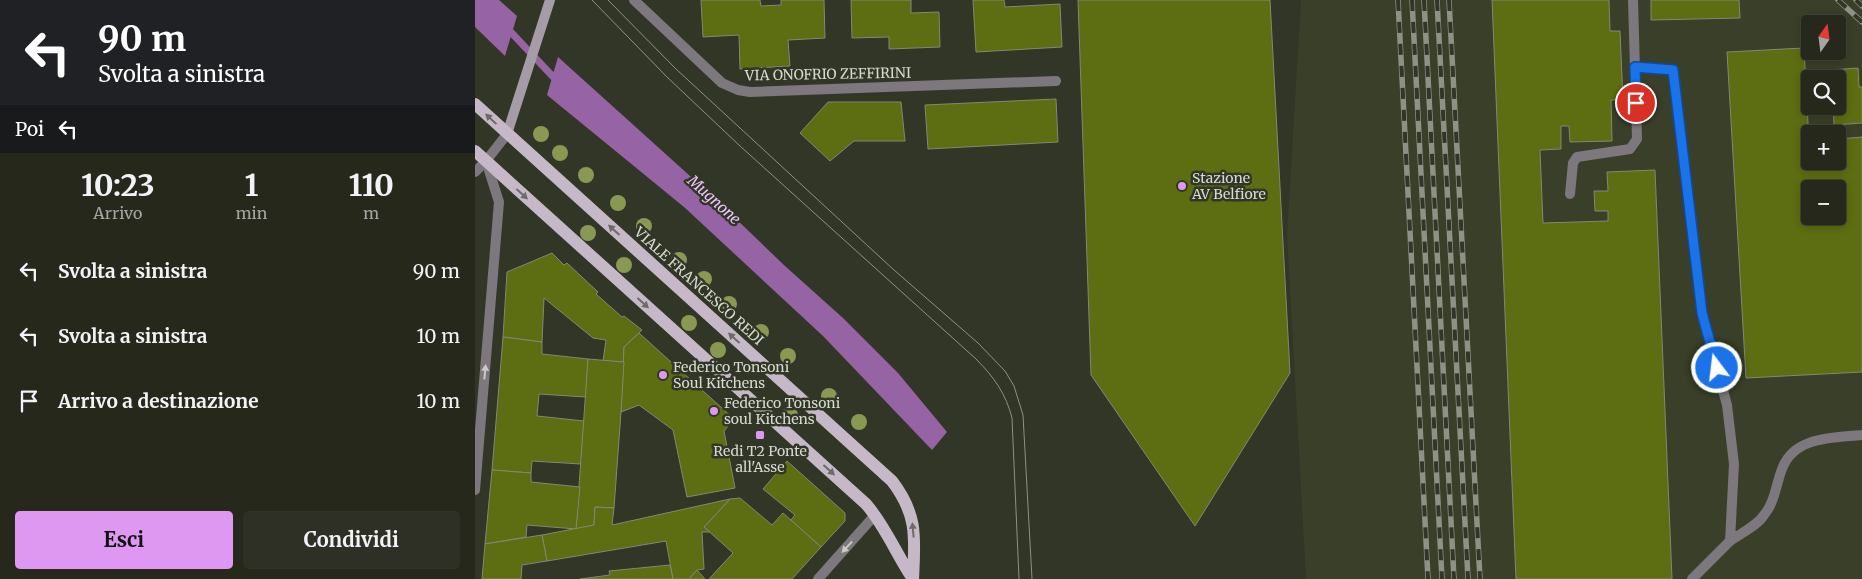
<!DOCTYPE html>
<html lang="it">
<meta charset="utf-8">
<style>
:root{--surface:#26281c;--page:#2e3025;--text:#f1f3f6;--muted:#a4a6a3;--line:#42443b;--accent:#de98f2}
body{margin:0;font-family:Merriweather,serif;background:var(--page);color:var(--text);height:100vh;display:flex;flex-direction:column;font-size:19px;white-space:nowrap}
*{box-sizing:border-box;margin:0}
p{font-size:16px;color:var(--muted)}
.icon{flex:none;width:28px;height:28px;fill:none;stroke:currentColor;stroke-width:2;stroke-linecap:round;stroke-linejoin:round}
.map{position:relative;flex:1;overflow:hidden}
.details{display:flex;flex-direction:column;background:var(--surface);width:475px}
.details>*{flex:none}
.top-card{background:#202124;color:#fff;overflow:hidden}
.needle{width:32px;rotate:14deg}
.buttons{position:absolute;left:1326px;top:15px;display:grid;gap:10px}
.buttons a{display:grid;place-items:center;width:45px;height:45px;border-radius:5px;background:var(--surface);box-shadow:0 2px 8px #0003,0 0 0 1px var(--line);font-size:25px}
.pin{position:absolute;display:grid;place-items:center;width:42px;height:42px;color:#fff;margin:-21px;border:2px solid #fff;border-radius:50%;box-shadow:0 1px 5px #0007}
.me{position:absolute;width:55px;margin:-28px;rotate:345deg;stroke-linejoin:round;filter:drop-shadow(0 0 4px #0008)}
.turn{display:flex;align-items:center;gap:18px;height:105px;padding:0 15px;font-size:22px}
.turn .icon{width:65px;height:65px;stroke-width:2.5}
.turn b{display:block;font-size:35px;line-height:42px}
.then{display:flex;align-items:center;height:48px;padding:0 15px;background:#0003;gap:10px;font-size:19px}
.eta{display:flex;justify-content:space-evenly;align-items:center;height:85px;text-align:center}
.eta b{font-size:30px;font-weight:700;line-height:35px}
.cta{display:flex;gap:10px;margin-top:auto;padding:10px 15px}
.cta a{flex:1;height:58px;border-radius:5px;background:var(--accent);color:#111;font-size:20px;font-weight:700;line-height:58px;text-align:center}
.cta a+a{background:var(--page);color:var(--text)}
ul{padding:0;list-style:none}
li{display:flex;align-items:center;gap:15px;height:65px;padding:0 15px}
li div{flex:1}
li b{display:block;font-size:19px}
li em{font-style:normal}
main{display:flex;flex:1;min-height:0}
.map>svg:first-child{display:block}
</style>
<main>
<section class="details">
<div class="top-card">
<div class="turn"><svg class="icon" aria-label="left" viewBox="0 0 24 24"><path d="M17 20v-9H6M10 6l-5 5 5 5"/></svg><div><b>90 m</b>Svolta a sinistra</div></div>
<div class="then">Poi<svg class="icon" aria-label="left" viewBox="0 0 24 24"><path d="M17 20v-9H6M10 6l-5 5 5 5"/></svg></div>
</div>
<div class="eta">
<div><b>10:23</b><p>Arrivo</p></div>
<div><b>1</b><p>min</p></div>
<div><b>110</b><p>m</p></div>
</div>
<ul>
<li><svg class="icon" aria-label="left" viewBox="0 0 24 24"><path d="M17 20v-9H6M10 6l-5 5 5 5"/></svg><div><b>Svolta a sinistra</b></div><em>90 m</em></li>
<li><svg class="icon" aria-label="left" viewBox="0 0 24 24"><path d="M17 20v-9H6M10 6l-5 5 5 5"/></svg><div><b>Svolta a sinistra</b></div><em>10 m</em></li>
<li><svg class="icon" aria-label="arrive" viewBox="0 0 24 24"><path d="M6 21V4h12l-3 4 3 4H6"/></svg><div><b>Arrivo a destinazione</b></div><em>10 m</em></li>
</ul>
<div class="cta"><a>Esci</a><a>Condividi</a></div>
</section>
<div class="map">
<svg width="1387" height="579" viewBox="0 0 1387 579">
<rect width="100%" height="100%" fill="#323626"/>
<!-- built -->
<path fill="#393f28" fill-rule="evenodd" d="M826,0H1387V579H831L812,235ZM1335,24H1362V51H1335ZM1335,79H1362V106H1335ZM1335,134H1362V161H1335ZM1335,189H1362V216H1335Z"/>
<!-- water -->
<g fill="#9663a4">
<polygon points="0,0 24,0 42,16 30,56 0,27"/>
<polygon points="83,57 235,194 310,266 368,318 423,373 472,432 457,450 348,336 209,207 72,95"/>
</g>
<g fill="none" stroke-linecap="round" stroke-linejoin="round">
<!-- stream -->
<polyline stroke="#9663a4" stroke-width="7" points="32,28 83,82"/>
</g>
<!-- building -->
<g fill="#5d6d11" stroke="#838875" fill-rule="evenodd">
<polygon points="226,0 285,0 286,6 306,5 306,0 349,0 350,38 313,40 315,66 265,69 264,35 228,37"/>
<polygon points="376,0 436,0 436,13 464,12 465,47 414,49 414,37 377,38"/>
<polygon points="498,0 529,0 530,7 585,4 587,47 501,52"/>
<polygon points="603,0 795,0 815,373 720,526 616,375"/>
<polygon points="1017,0 1134,0 1135,31 1145,31 1148,100 1136,100 1137,141 1095,142 1094,126 1086,126 1086,149 1065,150 1068,223 1133,221 1133,211 1120,211 1119,191 1133,191 1132,172 1180,170 1197,579 1041,579"/>
<polygon points="1176,0 1264,0 1265,18 1176,20"/>
<path d="M1329,48L1335,161H1362V139L1387,137V372L1271,378L1252,52ZM1335,189H1362V216H1335Z"/>
<polygon points="1383,68 1384,87 1387,87 1387,123 1359,125 1358,106 1362,106 1362,79 1355,79 1355,70"/>
<polygon points="581,99 583,142 453,149 450,105"/>
<polygon points="353,102 426,102 430,141 379,141 355,161 325,133"/>
<polygon points="77,253 89,265 92,263 123,292 121,294 147,317 149,316 167,330 149,347 149,362 128,361 131,340 118,338 69,298 67,342 28,337 32,272"/>
<polygon points="164,333 259,419 249,431 260,488 212,497 198,430 164,405 146,412 149,347"/>
<polygon points="28,337 67,342 67,354 113,359 111,397 64,394 62,416 109,421 106,464 57,461 56,473 17,470"/>
<polygon points="113,359 149,362 146,412 139,508 120,507 119,525 101,529"/>
<polygon points="312,461 370,513 370,521 346,547 316,520 320,515 288,489"/>
<polygon points="17,470 56,473 56,482 105,487 101,529 52,525 51,537 10,544"/>
<polygon points="265,498 297,525 308,513 346,547 317,579 234,579 258,553 229,527 255,499"/>
<polygon points="255,499 229,527 235,532 227,532 229,569 222,570 214,579 198,579 191,541 72,561 67,535 119,525 120,507 139,508 137,525"/>
<polygon points="67,535 72,561 47,565 46,579 7,579 10,544"/>
<polygon points="195,565 198,579 105,579 135,575 134,571"/>
<polygon points="222,570 230,579 214,579"/>
</g>
<g fill="none" stroke-linecap="round" stroke-linejoin="round">
<!-- service -->
<g stroke="#7d777e" stroke-width="10">
<path d="M1160,67L1198,70L1227,313L1252,405L1259,464L1255,541C1266,533 1282,526 1289,515C1300,502 1301,484 1307,469C1319,436 1358,438 1387,435"/>
<polyline points="1095,194 1098,163 1102,157 1155,149 1162,139 1158,0"/>
<polyline points="1217,579 1255,541"/>
</g>
<!-- minor -->
<g stroke="#7d777e" stroke-width="10">
<polyline points="159,0 247,83 263,90 275,92 581,81"/>
<polyline points="0,172 11,161 32,134"/>
<polyline points="0,490 24,202 11,161"/>
<polyline points="343,579 400,515"/>
</g>
<!-- secondary -->
<polyline stroke="#a59ca8" stroke-width="10" points="32,134 75,0"/>
<!-- primary -->
<g stroke="#c5b9c8" stroke-width="12">
<path d="M0,104L417,481C443,515 440,538 438,579"/>
<path d="M0,151L391,504C411,527 421,554 438,579"/>
</g>
<!-- tram -->
<g stroke="#8e9185" stroke-width="1">
<path d="M117,0L192,77L265,146L501,359C519,377 531,394 537,418L544,579"/>
<polyline points="133,0 201,69 419,270 503,343 530,371 539,386 548,415 557,579"/>
</g>
<defs>
<g id="rail">
<polyline points="923,0 953,579"/>
<polyline points="937,0 967,579"/>
<polyline points="949,0 979,579"/>
<polyline points="962,0 993,579"/>
<polyline points="974,0 1005,579"/>
<polyline points="1363,0 1387,22"/>
<polyline points="1381,0 1387,6"/>
</g>
</defs>
<!-- rail casing -->
<use href="#rail" stroke="#8e9185" stroke-width="5.5"/>
<!-- rail -->
<use href="#rail" stroke="#323626" stroke-width="4" stroke-dasharray="11" stroke-linecap="butt"/>
</g>
<!-- trees -->
<g fill="#899853">
<circle cx="66" cy="134" r="8"/>
<circle cx="85" cy="153" r="8"/>
<circle cx="111" cy="175" r="8"/>
<circle cx="143" cy="203" r="8"/>
<circle cx="169" cy="226" r="8"/>
<circle cx="113" cy="233" r="8"/>
<circle cx="204" cy="260" r="8"/>
<circle cx="149" cy="265" r="8"/>
<circle cx="229" cy="279" r="8"/>
<circle cx="254" cy="304" r="8"/>
<circle cx="214" cy="323" r="8"/>
<circle cx="286" cy="332" r="8"/>
<circle cx="243" cy="350" r="8"/>
<circle cx="313" cy="356" r="8"/>
<circle cx="354" cy="396" r="8"/>
<circle cx="315" cy="415" r="8"/>
<circle cx="384" cy="422" r="8"/>
</g>
<!-- one-way arrows -->
<defs><path id="oneway-solid" d="M-6-.8H1V-3.2L6.5 0L1 3.2V.8H-6Z" transform="scale(1.25)"/></defs>
<g fill="#6d6a67">
<use href="#oneway-solid" transform="translate(16 119) rotate(-137)"/>
<use href="#oneway-solid" transform="translate(47 194) rotate(42)"/>
<use href="#oneway-solid" transform="translate(139 230) rotate(-138)"/>
<use href="#oneway-solid" transform="translate(168 303) rotate(42)"/>
<use href="#oneway-solid" transform="translate(259 338) rotate(-138)"/>
<use href="#oneway-solid" transform="translate(354 470) rotate(42)"/>
<use href="#oneway-solid" transform="translate(438 530) rotate(-95)"/>
</g>
<g fill="#c9cac3">
<use href="#oneway-solid" transform="translate(10 372) rotate(-85)"/>
<use href="#oneway-solid" transform="translate(372 547) rotate(133)"/>
</g>
<g fill="none" stroke-linecap="round" stroke-linejoin="round">
<defs>
<polyline id="route" points="1161,103 1160,67 1198,70 1227,313 1242,368"/>
</defs>
<!-- route casing -->
<use href="#route" stroke="#114b97" stroke-width="12"/>
<!-- route -->
<use href="#route" stroke="#1a73e8" stroke-width="9"/>
</g>
<!-- markers -->
<g fill="#de98f2" stroke="#323626" stroke-width="2">
<circle cx="707" cy="186" r="5"/>
<circle cx="188" cy="375" r="5"/>
<circle cx="239" cy="411" r="5"/>
<rect x="280" y="430" width="10" height="10" rx="2.5"/>
</g>
<g text-anchor="middle" stroke-width="5" stroke-linejoin="round" paint-order="stroke">
<!-- street labels -->
<g font-size="14" fill="#d6d9cf" stroke="#323626">
<text transform="translate(353 74) rotate(-1)" y="5">VIA ONOFRIO ZEFFIRINI</text>
<text transform="translate(224 286) rotate(42)" y="5">VIALE FRANCESCO REDI</text>
</g>
<!-- poi labels -->
<g font-size="14" fill="#d6d9cf" stroke="#323626" text-anchor="start">
<text x="717" y="183">Stazione<tspan x="717" dy="16">AV Belfiore</tspan></text>
<text x="198" y="372">Federico Tonsoni<tspan x="198" dy="16">Soul Kitchens</tspan></text>
<text x="249" y="408">Federico Tonsoni<tspan x="249" dy="16">soul Kitchens</tspan></text>
<text x="285" y="456" text-anchor="middle">Redi T2 Ponte<tspan x="285" dy="16">all'Asse</tspan></text>
</g>
<!-- water labels -->
<g font-size="15" font-style="italic" fill="#f0c7fc" stroke="#323626">
<text transform="translate(239 200) rotate(42)" y="5">Mugnone</text>
</g>
</g>
</svg>
<div class="buttons">
<a><svg class="needle" viewBox="-14 -14 28 28"><path d="M0-13l5 13h-10z" fill="#e53935"/><path d="M0 13l5-13h-10z" fill="#a4a6a3"/></svg></a>
<a><svg class="icon" aria-label="search" viewBox="0 0 24 24"><circle cx="10" cy="10" r="6"/><path d="M15 15l6 6"/></svg></a>
<a>+</a>
<a>−</a>
</div>
<div class="pin" style="left:1161px;top:103px;background:#d93025"><svg class="icon" aria-label="arrive" viewBox="0 0 24 24"><path d="M6 21V4h12l-3 4 3 4H6"/></svg></div>
<svg class="me" style="left:1242px;top:368px" viewBox="-20 -20 40 40"><circle r="17" fill="#1a73e8" stroke="#fff" stroke-width="3"/><path d="M0-11L8 9 0 5-8 9z" fill="#fff"/></svg>
</div>
</main>
